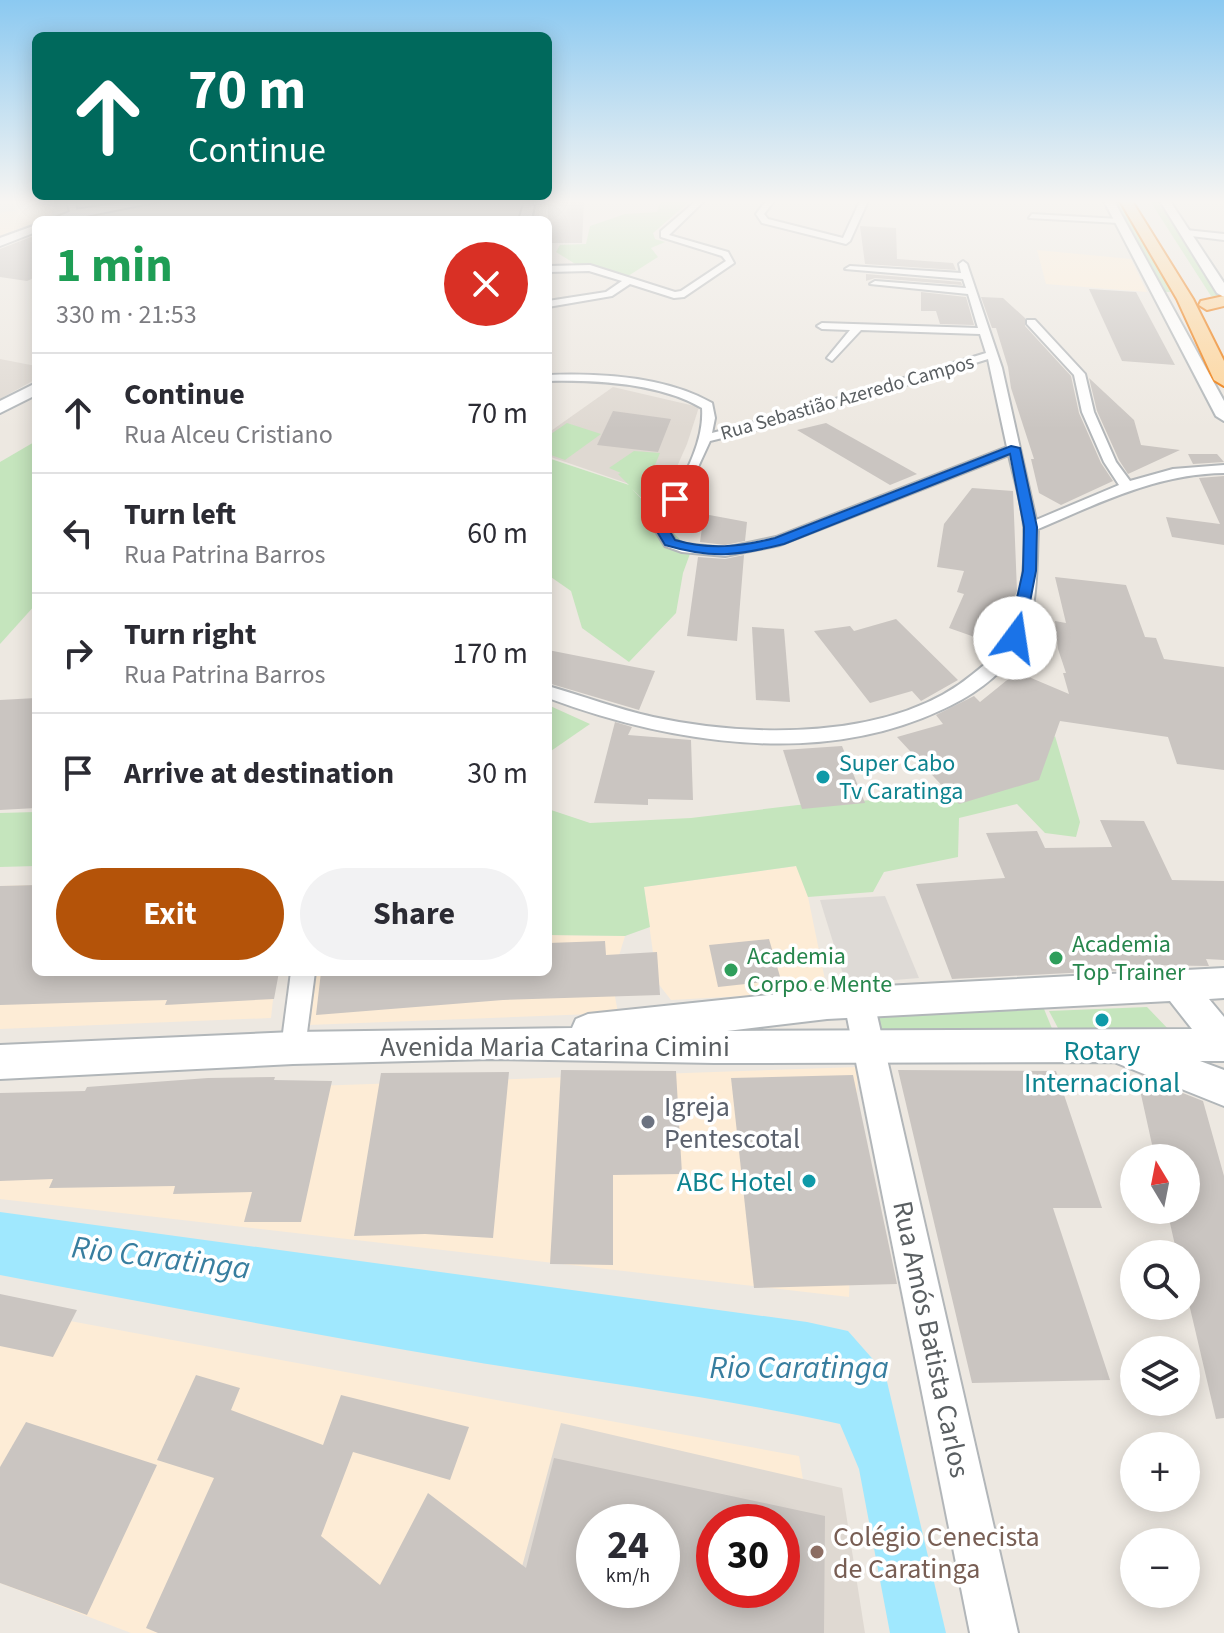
<!DOCTYPE html>
<meta charset="utf-8">
<style>
:root{--surface:#fff;--page:#f2f2f3;--text:#2b2b33;--muted:#7c7c81;--line:#e1e1e2;--accent:#b45309}
body{margin:0;font-family:"Source Sans 3",sans-serif;background:var(--page);color:var(--text);height:100vh;display:flex;flex-direction:column;font-size:30px;white-space:nowrap}
*{box-sizing:border-box;margin:0}
p{font-size:26px;color:var(--muted)}
.icon{flex:none;width:44px;height:44px;fill:none;stroke:currentColor;stroke-width:2;stroke-linecap:round;stroke-linejoin:round}
.map{position:relative;flex:1;overflow:hidden}
.panel{position:absolute;left:32px;top:216px;width:520px;height:760px;display:flex;flex-direction:column;background:var(--surface);border-radius:12px;box-shadow:0 4px 20px #0003}
.panel>*{flex:none}
.guide{position:absolute;left:32px;top:32px;width:520px;height:168px;border-radius:12px;box-shadow:0 4px 20px #0003;background:#00695c;color:#fff;overflow:hidden}
.needle{width:52px;rotate:350deg}
.fabs{position:absolute;left:1120px;top:1144px;display:grid;gap:16px}
.fabs a{display:grid;place-items:center;width:80px;height:80px;border-radius:50%;background:var(--surface);box-shadow:0 4px 20px #0003;font-size:40px}
.speed{position:absolute;left:576px;top:1504px;display:flex;gap:16px;font-size:40px;font-weight:700;text-align:center}
.speed>*{display:grid;place-content:center;width:104px;height:104px;border-radius:50%;background:var(--surface);box-shadow:0 4px 20px #0003;line-height:1}
.speed small{font-size:20px;font-weight:400}
.speed .limit{border:12px solid #d22;background:#fff;color:#111}
.pin{position:absolute;display:grid;place-items:center;width:68px;height:68px;color:#fff;margin:-34px;border-radius:16px;box-shadow:0 4px 12px #0006}
.me{position:absolute;width:88px;margin:-44px;rotate:14deg;stroke-linejoin:round;filter:drop-shadow(0 0 6px #0008)}
.turn{display:flex;align-items:center;gap:28px;height:168px;padding:0 24px;font-size:36px}
.turn .icon{width:104px;height:104px;stroke-width:2.5}
.turn b{display:block;font-size:56px;line-height:68px}
.round{display:grid;place-items:center;flex:none;width:84px;height:84px;border-radius:42px;background:var(--page)}
.overview{display:flex;align-items:center;justify-content:space-between;height:136px;padding:0 24px}
h1{font-size:48px;font-weight:700;line-height:60px;color:#1e9e55}
.primary-button{display:flex;gap:16px;margin-top:auto;padding:16px 24px}
.primary-button a{flex:1;height:92px;border-radius:48px;background:var(--accent);color:#fff;font-size:32px;font-weight:700;line-height:92px;text-align:center}
.primary-button a+a{background:var(--page);color:var(--text)}
ul{padding:0;list-style:none}
li{display:flex;align-items:center;gap:24px;height:120px;padding:0 24px;border-top:2px solid var(--line)}
li div{flex:1}
li b{display:block;font-size:30px}
li em{font-style:normal}
.map>svg:first-child{display:block}
</style>
<div class="map">
<svg width="1224" height="1633" viewBox="0 0 1224 1633">
<rect width="100%" height="100%" fill="#ede8e1"/>
<!-- commercial -->
<g fill="#fdecd6" fill-rule="evenodd">
<polygon points="363,201 457,201 452,210 370,207"/>
<polygon points="48,205 54,215 0,236 0,213"/>
<polygon points="1037,250 1131,259 1147,292 1046,284"/>
<polygon points="797,866 808,897 829,999 763,995 671,1000 657,982 644,887"/>
<polygon points="36,885 36,972 276,972 271,1018 0,1029 0,886"/>
<polygon points="548,935 625,936 618,959 614,991 618,1013 308,1025 312,972 548,972"/>
<polygon points="858,1067 849,1297 0,1199 0,1097"/>
<path d="M0,1308L799,1456L829,1633H131L0,1583ZM594,1522H662V1590H594ZM714,1522H782V1590H714Z"/>
</g>
<!-- industrial -->
<polygon fill="#dedad6" points="885,896 919,978 846,984 820,900"/>
<!-- education -->
<g fill="#dfd9d2" fill-rule="evenodd">
<polygon points="0,359 36,366 36,379 0,399"/>
<polygon points="613,387 699,407 687,444 664,496 548,456 548,433"/>
<path d="M561,1423L842,1488L865,1633H504ZM594,1522H662V1590H594ZM714,1522H782V1590H714Z"/>
</g>
<!-- green -->
<g fill="#c5e5bd">
<polygon points="661,201 690,201 653,233 655,239 665,242 651,248 658,257 628,276 577,265 556,252 560,245 586,244 590,226 625,214 657,212"/>
<polygon points="1112,201 1122,201 1174,292 1163,292"/>
<polygon points="1150,201 1158,201 1220,297 1211,296"/>
<polygon points="567,423 601,434 565,460 548,454 548,436"/>
<polygon points="36,441 36,604 0,644 0,462"/>
<polygon points="634,451 660,453 647,484 671,493 662,517 632,489 691,551 683,573 676,613 629,662 582,628 571,591 548,575 548,458 629,485 618,474 621,473 609,468"/>
<polygon points="548,705 590,724 548,753"/>
<polygon points="1055,736 1080,822 1076,837 1045,833 1017,804 959,818 958,857 884,872 873,892 808,897 796,866 644,887 650,927 625,936 548,935 548,809 590,823 691,818 798,805 961,794 1026,768"/>
<polygon points="36,812 36,866 0,867 0,813"/>
<polygon points="1042,1004 1055,1036 880,1038 872,1006"/>
<polygon points="1147,1007 1171,1032 1058,1028 1049,1011"/>
</g>
<!-- water -->
<path fill="#a0e8fe" d="M0,1212L807,1322L848,1331L885,1373L946,1633H890L859,1469L840,1424C714,1396 586,1381 458,1359C305,1333 153,1304 0,1275Z"/>
<!-- building -->
<g fill="#cac5c1" fill-rule="evenodd">
<polygon points="548,201 584,201 582,243 548,243"/>
<polygon points="860,226 896,228 897,259 953,263 956,270 865,264"/>
<polygon points="36,235 36,277 27,281 0,277 0,249"/>
<polygon points="866,274 961,282 962,285 875,278 866,281"/>
<polygon points="1089,289 1136,292 1175,365 1122,361"/>
<polygon points="921,292 966,297 974,325 940,324 936,311 921,311"/>
<polygon points="981,297 1003,298 1025,318 1025,326 1071,376 1079,413 1101,463 1113,481 1061,505 1039,493 1031,459 1034,459 1011,388 1008,367 996,328 992,328"/>
<polygon points="1089,378 1134,420 1141,445 1180,450 1128,474 1119,460 1097,411"/>
<polygon points="613,411 671,419 658,452 597,445"/>
<polygon points="826,423 876,451 917,474 890,485 797,430"/>
<polygon points="1188,454 1217,454 1224,462 1193,464"/>
<polygon points="1224,476 1224,545 1172,537 1166,517 1220,524 1199,478"/>
<polygon points="972,488 1013,491 1017,591 1004,623 997,621 986,641 949,628 964,594 957,592 964,571 937,567 944,524"/>
<polygon points="704,514 747,522 745,541 725,545 700,542"/>
<polygon points="744,555 737,641 687,636 698,557 725,559"/>
<polygon points="1055,577 1126,585 1145,637 1156,638 1164,659 1224,667 1224,770 1177,764 1168,737 1060,721 1039,780 959,804 897,737 943,724 936,715 974,696 980,702 1017,672 1069,694 1063,673 1066,673 1058,649 1055,621 1066,623"/>
<polygon points="896,619 958,680 921,701 912,691 870,703 814,631 850,626 854,631"/>
<polygon points="752,627 784,629 790,702 756,700"/>
<polygon points="548,650 614,663 655,671 639,710 548,683"/>
<polygon points="36,698 36,808 0,810 0,700"/>
<polygon points="615,722 632,727 628,735 691,740 693,800 648,799 648,805 594,803"/>
<polygon points="842,746 865,803 802,809 783,750"/>
<polygon points="1100,820 1144,821 1172,880 1224,881 1224,960 1206,959 1209,966 1145,965 1147,969 952,979 916,884 1005,878 986,833 1037,831 1045,848 1112,847"/>
<polygon points="36,885 36,972 279,972 274,999 165,1005 167,1000 0,1005 0,886"/>
<polygon points="769,939 781,980 718,987 709,945"/>
<polygon points="605,941 606,955 657,952 660,995 503,1000 316,1015 321,972 548,972 548,943"/>
<polygon points="561,1070 676,1071 682,1174 613,1175 613,1265 550,1264"/>
<polygon points="898,1070 1056,1071 1102,1208 1053,1208 1110,1380 972,1383"/>
<polygon points="509,1072 493,1238 425,1234 354,1236 381,1073"/>
<polygon points="853,1075 897,1284 754,1288 731,1078"/>
<polygon points="275,1077 274,1080 332,1081 301,1222 244,1222 252,1192 173,1194 175,1186 49,1188 53,1179 0,1181 0,1093 85,1091 87,1087 208,1078"/>
<polygon points="1138,1081 1165,1086 1203,1101 1224,1176 1224,1418 1216,1419 1186,1291 1186,1254 1177,1254 1167,1210 1186,1210 1186,1158 1155,1158"/>
<polygon points="0,1294 77,1310 53,1357 0,1346"/>
<path d="M196,1375L240,1388L231,1410L323,1445L341,1395L469,1427L450,1480L353,1452L321,1536L380,1585L428,1493L526,1568L554,1458L825,1516L824,1633H158L146,1628L214,1478L157,1460ZM594,1522H662V1590H594ZM714,1522H782V1590H714Z"/>
<polygon points="26,1422 157,1465 87,1615 0,1583 0,1467"/>
</g>
<g fill="none" stroke-linecap="round" stroke-linejoin="round">
<defs>
<g id="minor">
<polygon points="67,201 75,201 77,215 71,215"/>
<polygon points="696,201 704,201 669,235 728,252 734,263 684,297 674,298 630,284 612,296 548,307 548,301 606,292 622,281 589,271 548,272 548,266 590,265 675,292 681,291 726,261 722,256 661,237 661,231"/>
<polygon points="766,201 774,201 764,214 768,219 843,238 860,201 868,201 850,241 846,244 762,223 756,214"/>
<polygon points="1032,214 1119,219 1123,221 1119,223 1029,218"/>
<polygon points="1186,230 1224,234 1224,240 1183,235"/>
<path d="M963,261L967,264L1002,368L1036,520L1119,485L1104,462L1082,412L1074,375L1027,324V320H1035L1085,374L1094,412L1116,462L1130,481L1173,469L1224,465V473C1156,474 1099,503 1038,529C1036,568 1039,613 1018,648C1001,677 969,698 939,711C818,767 669,743 548,698V686C583,696 617,709 653,717C750,738 893,741 973,674C984,665 996,657 1003,645C1020,617 1027,559 1024,526C1022,503 1014,478 1009,455L780,545L725,556L682,552L665,546L655,530C673,493 705,450 702,408C659,383 597,380 548,381V375C601,373 666,377 712,403L715,418L712,433L783,415L986,353L980,334L861,330L832,361L827,358L850,330L822,329L817,326L822,323L978,328L968,294L870,284L875,281L966,288L963,279L845,269L850,266L961,273L959,264ZM988,359L1007,447L776,537L725,548L685,544L675,540L669,530L710,441L791,421Z"/>
<polygon points="291,972 315,972 305,1048 302,1056 293,1060 284,1056 281,1048"/>
</g>
<polygon id="tertiary" points="859,988 870,992 874,1002 1018,1633 970,1633 844,1002 848,992"/>
<g id="secondary">
<polygon points="134,201 160,201 66,220 50,220 74,210"/>
<polygon points="525,201 535,201 531,220 519,220"/>
<polygon points="1104,201 1114,201 1224,401 1224,421 1216,416"/>
<polygon points="1160,201 1170,201 1224,283 1224,297 1217,293"/>
<polygon points="36,225 36,232 0,246 0,238"/>
<polygon points="36,383 36,395 0,413 0,401"/>
<path d="M1224,968V998L1209,999L1224,1017V1061H1200L1224,1070V1106L1114,1062L714,1063L492,1059L293,1064L0,1079V1045L293,1032L572,1028L576,1019L588,1014L827,989ZM1170,1001L1192,1029L727,1031L827,1019Z"/>
</g>
<g id="trunk">
<polygon points="1120,201 1132,201 1193,299 1224,361 1224,386 1214,380 1177,299"/>
<polygon points="1224,296 1224,306 1207,310 1199,305 1201,301"/>
</g>
</defs>
<!-- minor casing -->
<use href="#minor" stroke="#b2b6b9" stroke-width="4"/>
<!-- tertiary casing -->
<use href="#tertiary" stroke="#b2b6b9" stroke-width="4"/>
<!-- secondary casing -->
<use href="#secondary" stroke="#b1b6b9" stroke-width="4"/>
<!-- trunk casing -->
<use href="#trunk" stroke="#ed7501" stroke-width="4"/>
<!-- minor -->
<use href="#minor" fill="#fff" fill-rule="evenodd"/>
<!-- tertiary -->
<use href="#tertiary" fill="#fff" fill-rule="evenodd"/>
<!-- secondary -->
<use href="#secondary" fill="#fff" fill-rule="evenodd"/>
<!-- trunk -->
<use href="#trunk" fill="#fdd397" fill-rule="evenodd"/>
</g>
<!-- sky -->
<linearGradient id="sky" x2="0" y2="1"><stop stop-color="#8bc9f1"/><stop offset="0.47" stop-color="#f7f5f2"/><stop offset="1" stop-color="#f7f5f2" stop-opacity="0"/></linearGradient>
<rect width="1224" height="429" fill="url(#sky)"/>
<!-- route -->
<path fill="#1a73e8" stroke="#114b97" stroke-width="2" d="M1011,446L1020,448L1037,527L1036,571L1023,638L1015,643L1008,638L1023,571L1024,527L1010,454L784,544C736,556 713,559 665,545L656,530L669,499L675,495L681,499L669,530L675,540C709,550 740,547 775,538Z"/>
<!-- markers -->
<g fill="#0f9aa8" stroke="#fff" stroke-width="3">
<circle cx="823" cy="777" r="8"/>
<circle cx="1102" cy="1020" r="8"/>
<circle cx="809" cy="1181" r="8"/>
</g>
<g fill="#2e9e5b" stroke="#fff" stroke-width="3">
<circle cx="1056" cy="958" r="8"/>
<circle cx="731" cy="970" r="8"/>
</g>
<circle fill="#6b7280" stroke="#fff" stroke-width="3" cx="648" cy="1122" r="8"/>
<circle fill="#8d6e63" stroke="#fff" stroke-width="3" cx="817" cy="1552" r="8"/>
<g text-anchor="middle" stroke-width="7" stroke-linejoin="round" paint-order="stroke">
<!-- far-street labels -->
<g font-size="20" fill="#5a5f62" stroke="#fff">
<text transform="translate(847 397) rotate(-16)" y="7">Rua Sebastião Azeredo Campos</text>
</g>
<!-- culture labels -->
<g font-size="24" fill="#0d838f" stroke="#fff" text-anchor="start">
<text x="839" y="771">Super Cabo<tspan x="839" dy="28">Tv Caratinga</tspan></text>
</g>
<!-- leisure labels -->
<g font-size="24" fill="#27864d" stroke="#fff" text-anchor="start">
<text x="1072" y="952">Academia<tspan x="1072" dy="28">Top Trainer</tspan></text>
<text x="747" y="964">Academia<tspan x="747" dy="28">Corpo e Mente</tspan></text>
</g>
<!-- near-street labels -->
<g font-size="28" fill="#5a5f62" stroke="#fff">
<text x="555" y="1056">Avenida Maria Catarina Cimini</text>
<text transform="translate(932 1339) rotate(78)" y="10">Rua Amós Batista Carlos</text>
</g>
<!-- near-culture labels -->
<g font-size="28" fill="#0d838f" stroke="#fff">
<text x="1102" y="1060">Rotary<tspan x="1102" dy="32">Internacional</tspan></text>
<text x="793" y="1191" text-anchor="end">ABC Hotel</text>
</g>
<!-- near-worship labels -->
<g font-size="28" fill="#5b616d" stroke="#fff" text-anchor="start">
<text x="664" y="1116">Igreja<tspan x="664" dy="32">Pentescotal</tspan></text>
</g>
<!-- near-education labels -->
<g font-size="28" fill="#785e54" stroke="#fff" text-anchor="start">
<text x="833" y="1546">Colégio Cenecista<tspan x="833" dy="32">de Caratinga</tspan></text>
</g>
<!-- near-water labels -->
<g font-size="32" font-style="italic" fill="#387e9f" stroke="#fff">
<text transform="translate(161 1257) rotate(7)" y="11">Rio Caratinga</text>
<text x="799" y="1378">Rio Caratinga</text>
</g>
</g>
</svg>
<div class="fabs">
<a><svg class="needle" viewBox="-14 -14 28 28"><path d="M0-13l5 13h-10z" fill="#e53935"/><path d="M0 13l5-13h-10z" fill="#7c7c81"/></svg></a>
<a><svg class="icon" aria-label="search" viewBox="0 0 24 24"><circle cx="10" cy="10" r="6"/><path d="M15 15l6 6"/></svg></a>
<a><svg class="icon" aria-label="layers" viewBox="0 0 24 24"><path d="M12 4l9 5-9 5-9-5zM3 14l9 5 9-5"/></svg></a>
<a>+</a>
<a>−</a>
</div>
<div class="speed"><div>24<small>km/h</small></div><div class="limit">30</div></div>
<div class="pin" style="left:675px;top:499px;background:#d93025"><svg class="icon" aria-label="arrive" viewBox="0 0 24 24"><path d="M6 21V4h12l-3 4 3 4H6"/></svg></div>
<svg class="me" style="left:1015px;top:638px" viewBox="-20 -20 40 40"><circle r="19" fill="#fff"/><path d="M0-13L10 11 0 6-10 11z" fill="#1a73e8"/></svg>
<div class="guide">
<div class="turn"><svg class="icon" aria-label="ahead" viewBox="0 0 24 24"><path d="M12 20V5M6 11l6-6 6 6"/></svg><div><b>70 m</b>Continue</div></div>
</div>
<section class="panel">
<div class="overview"><div><h1>1 min</h1><p>330 m · 21:53</p></div><a class="round" style="background:#d93025;color:#fff"><svg class="icon" aria-label="close" viewBox="0 0 24 24"><path d="M6 6l12 12M18 6L6 18"/></svg></a></div>
<ul>
<li><svg class="icon" aria-label="ahead" viewBox="0 0 24 24"><path d="M12 20V5M6 11l6-6 6 6"/></svg><div><b>Continue</b><p>Rua Alceu Cristiano</p></div><em>70 m</em></li>
<li><svg class="icon" aria-label="left" viewBox="0 0 24 24"><path d="M17 20v-9H6M10 6l-5 5 5 5"/></svg><div><b>Turn left</b><p>Rua Patrina Barros</p></div><em>60 m</em></li>
<li><svg class="icon" aria-label="right" viewBox="0 0 24 24"><path d="M7 20v-9h11M14 6l5 5-5 5"/></svg><div><b>Turn right</b><p>Rua Patrina Barros</p></div><em>170 m</em></li>
<li><svg class="icon" aria-label="arrive" viewBox="0 0 24 24"><path d="M6 21V4h12l-3 4 3 4H6"/></svg><div><b>Arrive at destination</b></div><em>30 m</em></li>
</ul>
<div class="primary-button"><a>Exit</a><a>Share</a></div>
</section>
</div>
